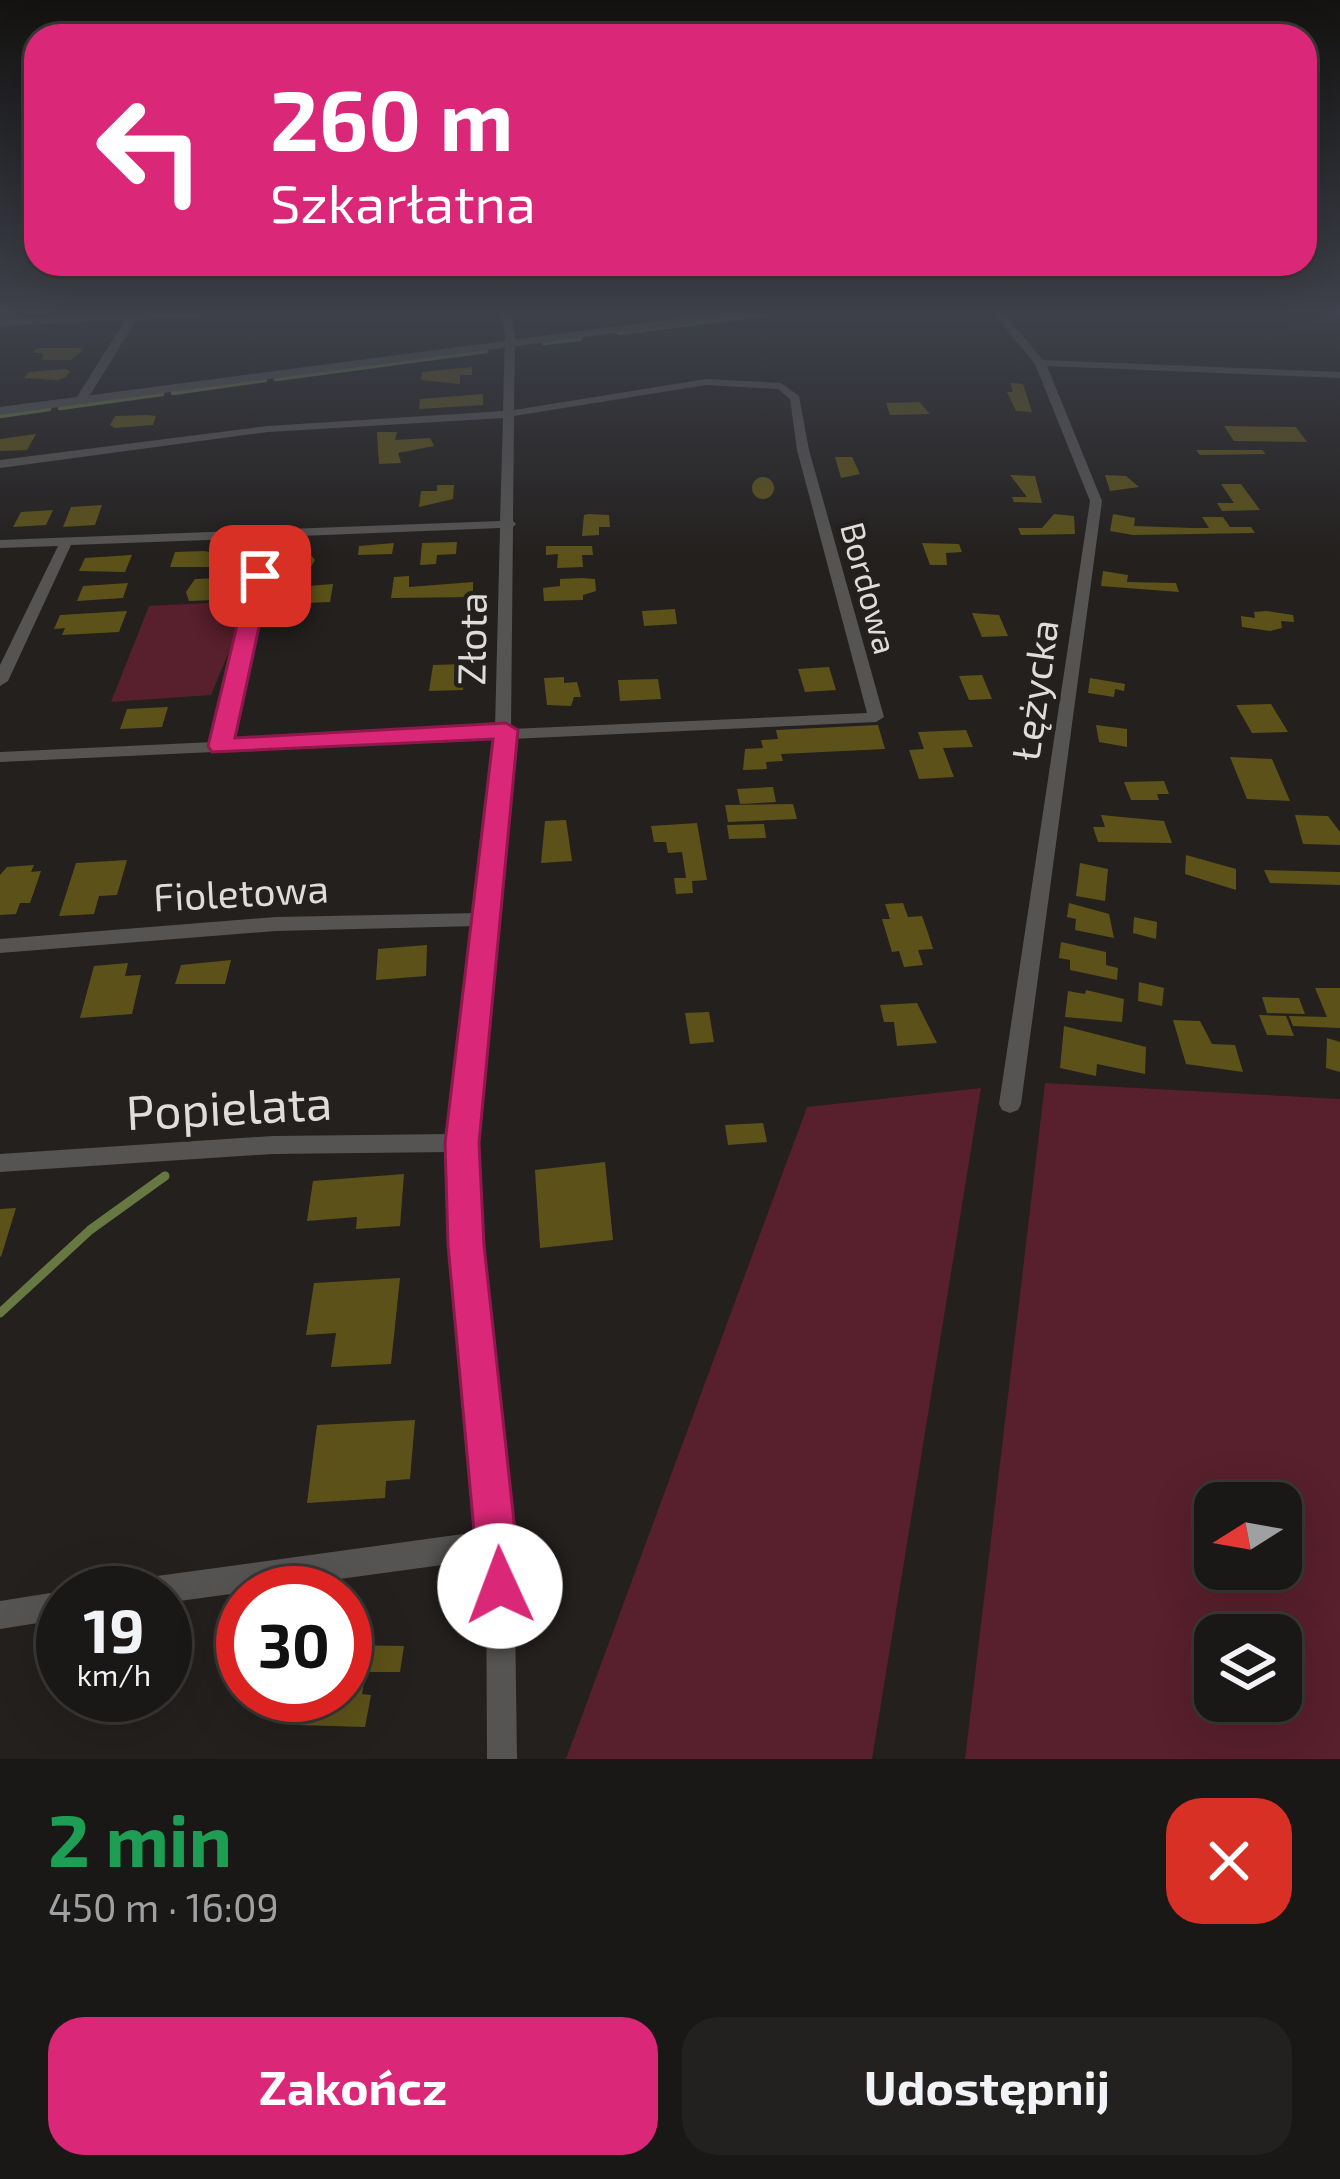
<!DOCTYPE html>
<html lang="pl">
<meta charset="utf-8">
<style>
:root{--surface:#1a1816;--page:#23211f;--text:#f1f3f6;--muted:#9fa0a1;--line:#383735;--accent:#db2777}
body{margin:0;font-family:"Exo 2",sans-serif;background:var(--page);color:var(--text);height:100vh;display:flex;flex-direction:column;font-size:45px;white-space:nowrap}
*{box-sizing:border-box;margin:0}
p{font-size:39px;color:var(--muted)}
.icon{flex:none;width:66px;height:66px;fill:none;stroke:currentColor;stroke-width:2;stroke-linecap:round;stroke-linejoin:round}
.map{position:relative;height:1759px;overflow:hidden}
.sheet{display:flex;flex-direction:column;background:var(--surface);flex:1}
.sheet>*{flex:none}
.top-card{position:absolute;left:24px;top:24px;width:1293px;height:252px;border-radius:36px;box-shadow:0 12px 48px #0002,0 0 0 3px var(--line);background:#db2777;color:#fff;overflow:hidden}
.needle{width:78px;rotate:259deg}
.buttons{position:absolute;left:1194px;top:1482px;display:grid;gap:24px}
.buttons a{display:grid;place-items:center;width:108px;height:108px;border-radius:24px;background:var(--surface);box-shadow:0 12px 48px #0002,0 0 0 3px var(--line);font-size:60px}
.speed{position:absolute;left:36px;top:1566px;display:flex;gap:24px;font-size:60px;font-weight:700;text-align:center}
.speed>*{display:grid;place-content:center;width:156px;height:156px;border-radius:50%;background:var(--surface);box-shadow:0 12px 48px #0002,0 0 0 3px var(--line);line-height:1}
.speed small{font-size:30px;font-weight:400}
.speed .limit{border:18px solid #d22;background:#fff;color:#111}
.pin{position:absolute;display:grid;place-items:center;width:102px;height:102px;color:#fff;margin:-51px;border-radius:24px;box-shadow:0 6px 18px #0006}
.me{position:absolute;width:132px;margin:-66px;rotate:358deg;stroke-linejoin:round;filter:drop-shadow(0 0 9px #0008)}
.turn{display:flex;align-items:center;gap:42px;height:252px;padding:0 48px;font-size:54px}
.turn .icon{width:156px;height:156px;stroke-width:2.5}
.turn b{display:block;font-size:84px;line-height:102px}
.round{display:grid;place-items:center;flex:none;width:126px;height:126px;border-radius:36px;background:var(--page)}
.overview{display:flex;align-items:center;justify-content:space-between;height:204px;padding:0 48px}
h1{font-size:72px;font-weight:700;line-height:90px;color:#1e9e55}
.cta{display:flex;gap:24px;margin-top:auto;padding:24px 48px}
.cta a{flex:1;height:138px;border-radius:36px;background:var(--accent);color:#fff;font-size:48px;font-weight:700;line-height:138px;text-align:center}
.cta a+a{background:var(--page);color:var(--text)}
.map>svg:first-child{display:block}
</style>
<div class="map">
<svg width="1340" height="1759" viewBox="0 0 1340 1759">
<rect width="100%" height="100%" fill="#23201e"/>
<!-- green -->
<g fill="#581f2c" fill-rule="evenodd">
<polygon points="250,601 211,695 111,702 149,606"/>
<path d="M1045,1083L1340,1099V1759H965ZM1215,1503H1281V1569H1215ZM1215,1635H1281V1701H1215Z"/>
<polygon points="981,1088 872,1759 566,1759 807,1107"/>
</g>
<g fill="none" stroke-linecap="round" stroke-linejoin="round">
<!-- stream-far1 -->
<g stroke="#677842" stroke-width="4.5">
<polyline points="619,333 799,310"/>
<polyline points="544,343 580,339"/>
<polyline points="276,379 486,351"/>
<polyline points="173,393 265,380"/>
<polyline points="60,408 162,394"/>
<polyline points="0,416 49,409"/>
</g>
<!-- stream -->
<polyline stroke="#677842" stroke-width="9" points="0,1313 90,1230 165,1176"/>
</g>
<!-- building -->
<g fill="#5c5219">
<polygon points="37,348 78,348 83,350 71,360 43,360 42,353 33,353"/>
<polygon points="472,367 472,375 460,375 460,384 421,380 422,372"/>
<polygon points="65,369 70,371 66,377 57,380 24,378 29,372"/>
<polygon points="1010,383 1023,384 1032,412 1016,411 1007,392 1013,392"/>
<polygon points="483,394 483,405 419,409 420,399"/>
<polygon points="919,402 930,414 890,415 886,403"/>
<polygon points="115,416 147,415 156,416 153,425 115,428 110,425"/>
<polygon points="1224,426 1296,427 1307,442 1234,441"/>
<polygon points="377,432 397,432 395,440 430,438 434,446 398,453 401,463 379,464"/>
<polygon points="36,434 27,450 0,451 0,439"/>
<polygon points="1196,450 1262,450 1266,454 1200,455"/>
<polygon points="835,457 852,457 860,474 841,478"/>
<polygon points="1010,475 1035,476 1042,503 1014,502 1012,497 1027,497"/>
<polygon points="1105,475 1126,476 1139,487 1110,491"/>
<circle cx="763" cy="488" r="11"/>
<polygon points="1221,484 1241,484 1260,510 1222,511 1217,503 1234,503"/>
<polygon points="437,485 454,485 453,499 419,507 421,491 437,491"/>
<polygon points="102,505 95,525 63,527 71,507"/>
<polygon points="53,510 46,525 13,527 21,512"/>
<polygon points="589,514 609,515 610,527 599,527 599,535 582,536 584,515"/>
<polygon points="1054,514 1074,516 1075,534 1021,535 1018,528 1042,528"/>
<polygon points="1113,514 1135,518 1134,526 1193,528 1209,528 1202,517 1223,517 1230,527 1251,527 1255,533 1133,535 1110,531"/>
<polygon points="457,542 456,554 437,555 436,564 420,565 422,543"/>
<polygon points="394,543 392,554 358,555 359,546"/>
<polygon points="922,543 959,544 962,552 946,553 947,565 930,565"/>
<polygon points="546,546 592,546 593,555 582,555 583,567 557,568 558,554 546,555"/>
<polygon points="204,551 220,554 215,567 170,567 175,552"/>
<polygon points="132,555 125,572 79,571 85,558"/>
<polygon points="311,555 315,560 307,574 288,575 287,557"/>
<polygon points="1103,571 1128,575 1127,582 1176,583 1179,592 1101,586"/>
<polygon points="409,576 409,587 473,582 473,597 391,598 394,577"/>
<polygon points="222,578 213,600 189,601 186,592 195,579"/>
<polygon points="582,578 595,579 596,591 583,595 583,600 544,601 543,588 560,586 560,579"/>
<polygon points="128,583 123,598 77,601 83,586"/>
<polygon points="333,584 330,602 305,603 308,586"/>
<polygon points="675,609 677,624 644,626 642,611"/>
<polygon points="127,611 119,632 62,635 65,628 54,629 60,615"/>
<polygon points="1267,611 1293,615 1294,622 1281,621 1282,628 1270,631 1242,627 1241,616 1255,618 1254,612"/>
<polygon points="972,613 999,615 1008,636 982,637"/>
<polygon points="466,664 463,690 429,691 433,665"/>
<polygon points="829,667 836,690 805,692 798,669"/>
<polygon points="982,675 992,699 969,700 959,676"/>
<polygon points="564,677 564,683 577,682 581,697 574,697 571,706 547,705 544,678"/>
<polygon points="1090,678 1125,684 1124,691 1115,689 1114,697 1088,693"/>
<polygon points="658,679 661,699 620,701 618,680"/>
<polygon points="1271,704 1288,732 1252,733 1236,705"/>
<polygon points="168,707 162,727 120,729 127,709"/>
<polygon points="878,725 885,749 781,754 783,761 766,762 767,769 743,770 745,749 763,748 761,740 778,739 776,730"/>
<polygon points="1096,725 1127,729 1127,747 1099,742"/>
<polygon points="966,730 973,747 943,748 954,777 919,779 909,750 924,749 918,732"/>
<polygon points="1230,757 1272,759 1290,801 1247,799"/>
<polygon points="1164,781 1169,794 1157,794 1159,800 1131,800 1124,782"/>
<polygon points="773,787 776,802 740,804 737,789"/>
<polygon points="793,804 797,819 728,822 725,805"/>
<polygon points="1101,815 1164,821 1172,843 1098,842 1093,827 1105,827"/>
<polygon points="1295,815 1328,816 1340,832 1340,845 1303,844"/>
<polygon points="566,820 572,861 541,863 545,821"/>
<polygon points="697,823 707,880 692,881 693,893 676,894 674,878 686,878 682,852 668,853 666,842 654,842 651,826"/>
<polygon points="764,824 766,838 729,839 727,825"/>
<polygon points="1186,855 1236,869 1236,890 1185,874"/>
<polygon points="127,860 117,895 99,896 94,914 59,916 76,863"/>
<polygon points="1080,863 1108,869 1105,901 1076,896"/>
<polygon points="34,865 31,872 41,871 30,903 20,903 16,914 0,915 0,875 7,867"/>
<polygon points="1264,870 1340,872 1340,885 1270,883"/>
<polygon points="903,903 908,917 922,916 928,933 933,949 918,950 923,965 904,967 899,951 892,952 882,919 890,919 885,904"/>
<polygon points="1069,903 1109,914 1114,938 1075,930 1076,919 1067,917"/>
<polygon points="1134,917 1157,922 1156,939 1133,933"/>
<polygon points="1061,942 1106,952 1106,965 1118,968 1117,980 1070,970 1070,960 1059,958"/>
<polygon points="427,945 426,976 376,980 378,949"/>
<polygon points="231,960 225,984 175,984 181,965"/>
<polygon points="128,963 125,976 141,975 132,1014 80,1018 94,966"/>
<polygon points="1139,982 1164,988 1162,1006 1138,1001"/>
<polygon points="1315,988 1340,988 1340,1028 1293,1026 1289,1016 1327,1017"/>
<polygon points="1086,990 1124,999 1122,1022 1065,1017 1068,991 1085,994"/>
<polygon points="1262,997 1299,998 1305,1014 1267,1013"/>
<polygon points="917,1003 937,1043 897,1046 894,1022 884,1022 880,1005"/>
<polygon points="709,1012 714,1042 690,1044 685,1013"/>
<polygon points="1259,1015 1286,1016 1294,1036 1267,1035"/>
<polygon points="1173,1020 1200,1021 1212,1044 1235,1045 1243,1072 1186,1064"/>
<polygon points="1064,1026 1146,1047 1145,1074 1097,1064 1096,1076 1060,1068"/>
<polygon points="1327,1038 1340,1042 1340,1072 1326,1068"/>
<polygon points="763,1123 767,1142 728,1145 725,1125"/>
<polygon points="605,1162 613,1240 540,1248 535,1170"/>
<polygon points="404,1174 400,1226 356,1229 357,1217 307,1221 313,1181"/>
<polygon points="16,1208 1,1257 0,1256 0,1209"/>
<polygon points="400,1278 391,1364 331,1367 336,1333 306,1335 314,1283"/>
<polygon points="415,1420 410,1479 386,1481 385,1498 307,1503 317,1425"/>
<polygon points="243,1609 243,1639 226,1640 231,1610"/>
<polygon points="345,1645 404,1646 400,1672 366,1672 362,1694 371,1695 365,1727 299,1725 305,1695 345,1695"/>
</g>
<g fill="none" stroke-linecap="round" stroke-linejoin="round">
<!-- minor -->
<g fill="#565453" fill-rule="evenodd">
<polygon points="221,310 280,310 275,313 136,320 87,400 81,403 75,400 125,320 0,326 0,320 129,314 134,311 139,313"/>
<path d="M500,310H510L515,335L514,410L706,379L781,383L799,396L809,450L884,717L876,722L511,739L510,796L473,1143L478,1245L514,1543L517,1759H487L486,1559L165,1603V1593H121L125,1583L135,1579L485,1531L454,1245L451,1152L273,1154L0,1172V1154L273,1136L452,1134L478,926L276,931L0,953V939L276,917L479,913L494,796L495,739L0,762V752L214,742L262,538L71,545L8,681L0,686V665L58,546L0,548V540L500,521L503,418L268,432L0,468V460L268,426L503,411L505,335ZM706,385L778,389L790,399L797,450L867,713L511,729L513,527L516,524L513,521L514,416ZM500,528L495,729L230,741L275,537Z"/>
<polygon points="991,310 1001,310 1043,360 1340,372 1340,378 1047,366 1102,501 1021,1104 1018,1110 1010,1113 1002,1110 999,1104 1090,501 1035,364"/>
<polygon points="63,1591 68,1593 63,1593 63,1619 0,1629 0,1601"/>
</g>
<!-- tertiary -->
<polygon fill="#565453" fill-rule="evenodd" points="742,310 771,310 765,313 0,415 0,407"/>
</g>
<!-- sky -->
<linearGradient id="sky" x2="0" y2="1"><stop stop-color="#131210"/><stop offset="0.56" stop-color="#3f424c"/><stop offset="1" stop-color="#3f424c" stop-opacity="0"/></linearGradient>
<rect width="1340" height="556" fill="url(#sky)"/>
<!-- route -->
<polygon fill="#db2777" stroke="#8e194d" stroke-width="3" points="260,570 270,576 235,738 506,723 518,730 479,1143 484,1245 521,1586 515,1601 500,1607 485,1601 479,1586 448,1245 445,1143 493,739 212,752 208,746 249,576"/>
<g text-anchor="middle" stroke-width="9" stroke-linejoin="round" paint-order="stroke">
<!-- far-street labels -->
<g font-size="33" fill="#dedddb" stroke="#23201e">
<text transform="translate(869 588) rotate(75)" y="12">Bordowa</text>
</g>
<!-- street labels -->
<g font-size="39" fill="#dedddb" stroke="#23201e">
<text transform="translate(472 639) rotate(-89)" y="14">Złota</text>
<text transform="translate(1035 690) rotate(-82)" y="14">Łężycka</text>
<text transform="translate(241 893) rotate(-3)" y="14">Fioletowa</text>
</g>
<!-- near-street labels -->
<g font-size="48" fill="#dedddb" stroke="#23201e">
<text transform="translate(229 1108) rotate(-3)" y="17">Popielata</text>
</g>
</g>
</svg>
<div class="buttons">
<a><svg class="needle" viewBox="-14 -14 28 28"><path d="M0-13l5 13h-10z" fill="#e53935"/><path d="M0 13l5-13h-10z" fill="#9fa0a1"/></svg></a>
<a><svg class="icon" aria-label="layers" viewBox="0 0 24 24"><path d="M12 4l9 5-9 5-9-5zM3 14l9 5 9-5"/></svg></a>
</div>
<div class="speed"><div>19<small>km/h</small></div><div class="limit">30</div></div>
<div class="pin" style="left:260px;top:576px;background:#d93025"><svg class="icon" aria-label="arrive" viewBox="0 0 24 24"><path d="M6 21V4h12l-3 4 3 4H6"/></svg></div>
<svg class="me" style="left:500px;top:1586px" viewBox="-20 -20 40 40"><circle r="19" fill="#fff"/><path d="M0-13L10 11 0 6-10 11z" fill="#db2777"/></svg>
<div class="top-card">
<div class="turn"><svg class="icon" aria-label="left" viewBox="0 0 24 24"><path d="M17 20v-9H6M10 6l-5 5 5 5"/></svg><div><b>260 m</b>Szkarłatna</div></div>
</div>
</div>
<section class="sheet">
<div class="overview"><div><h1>2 min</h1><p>450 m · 16:09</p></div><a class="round" style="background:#d93025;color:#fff"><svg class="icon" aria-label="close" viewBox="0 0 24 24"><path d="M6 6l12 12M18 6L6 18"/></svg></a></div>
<div class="cta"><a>Zakończ</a><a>Udostępnij</a></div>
</section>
